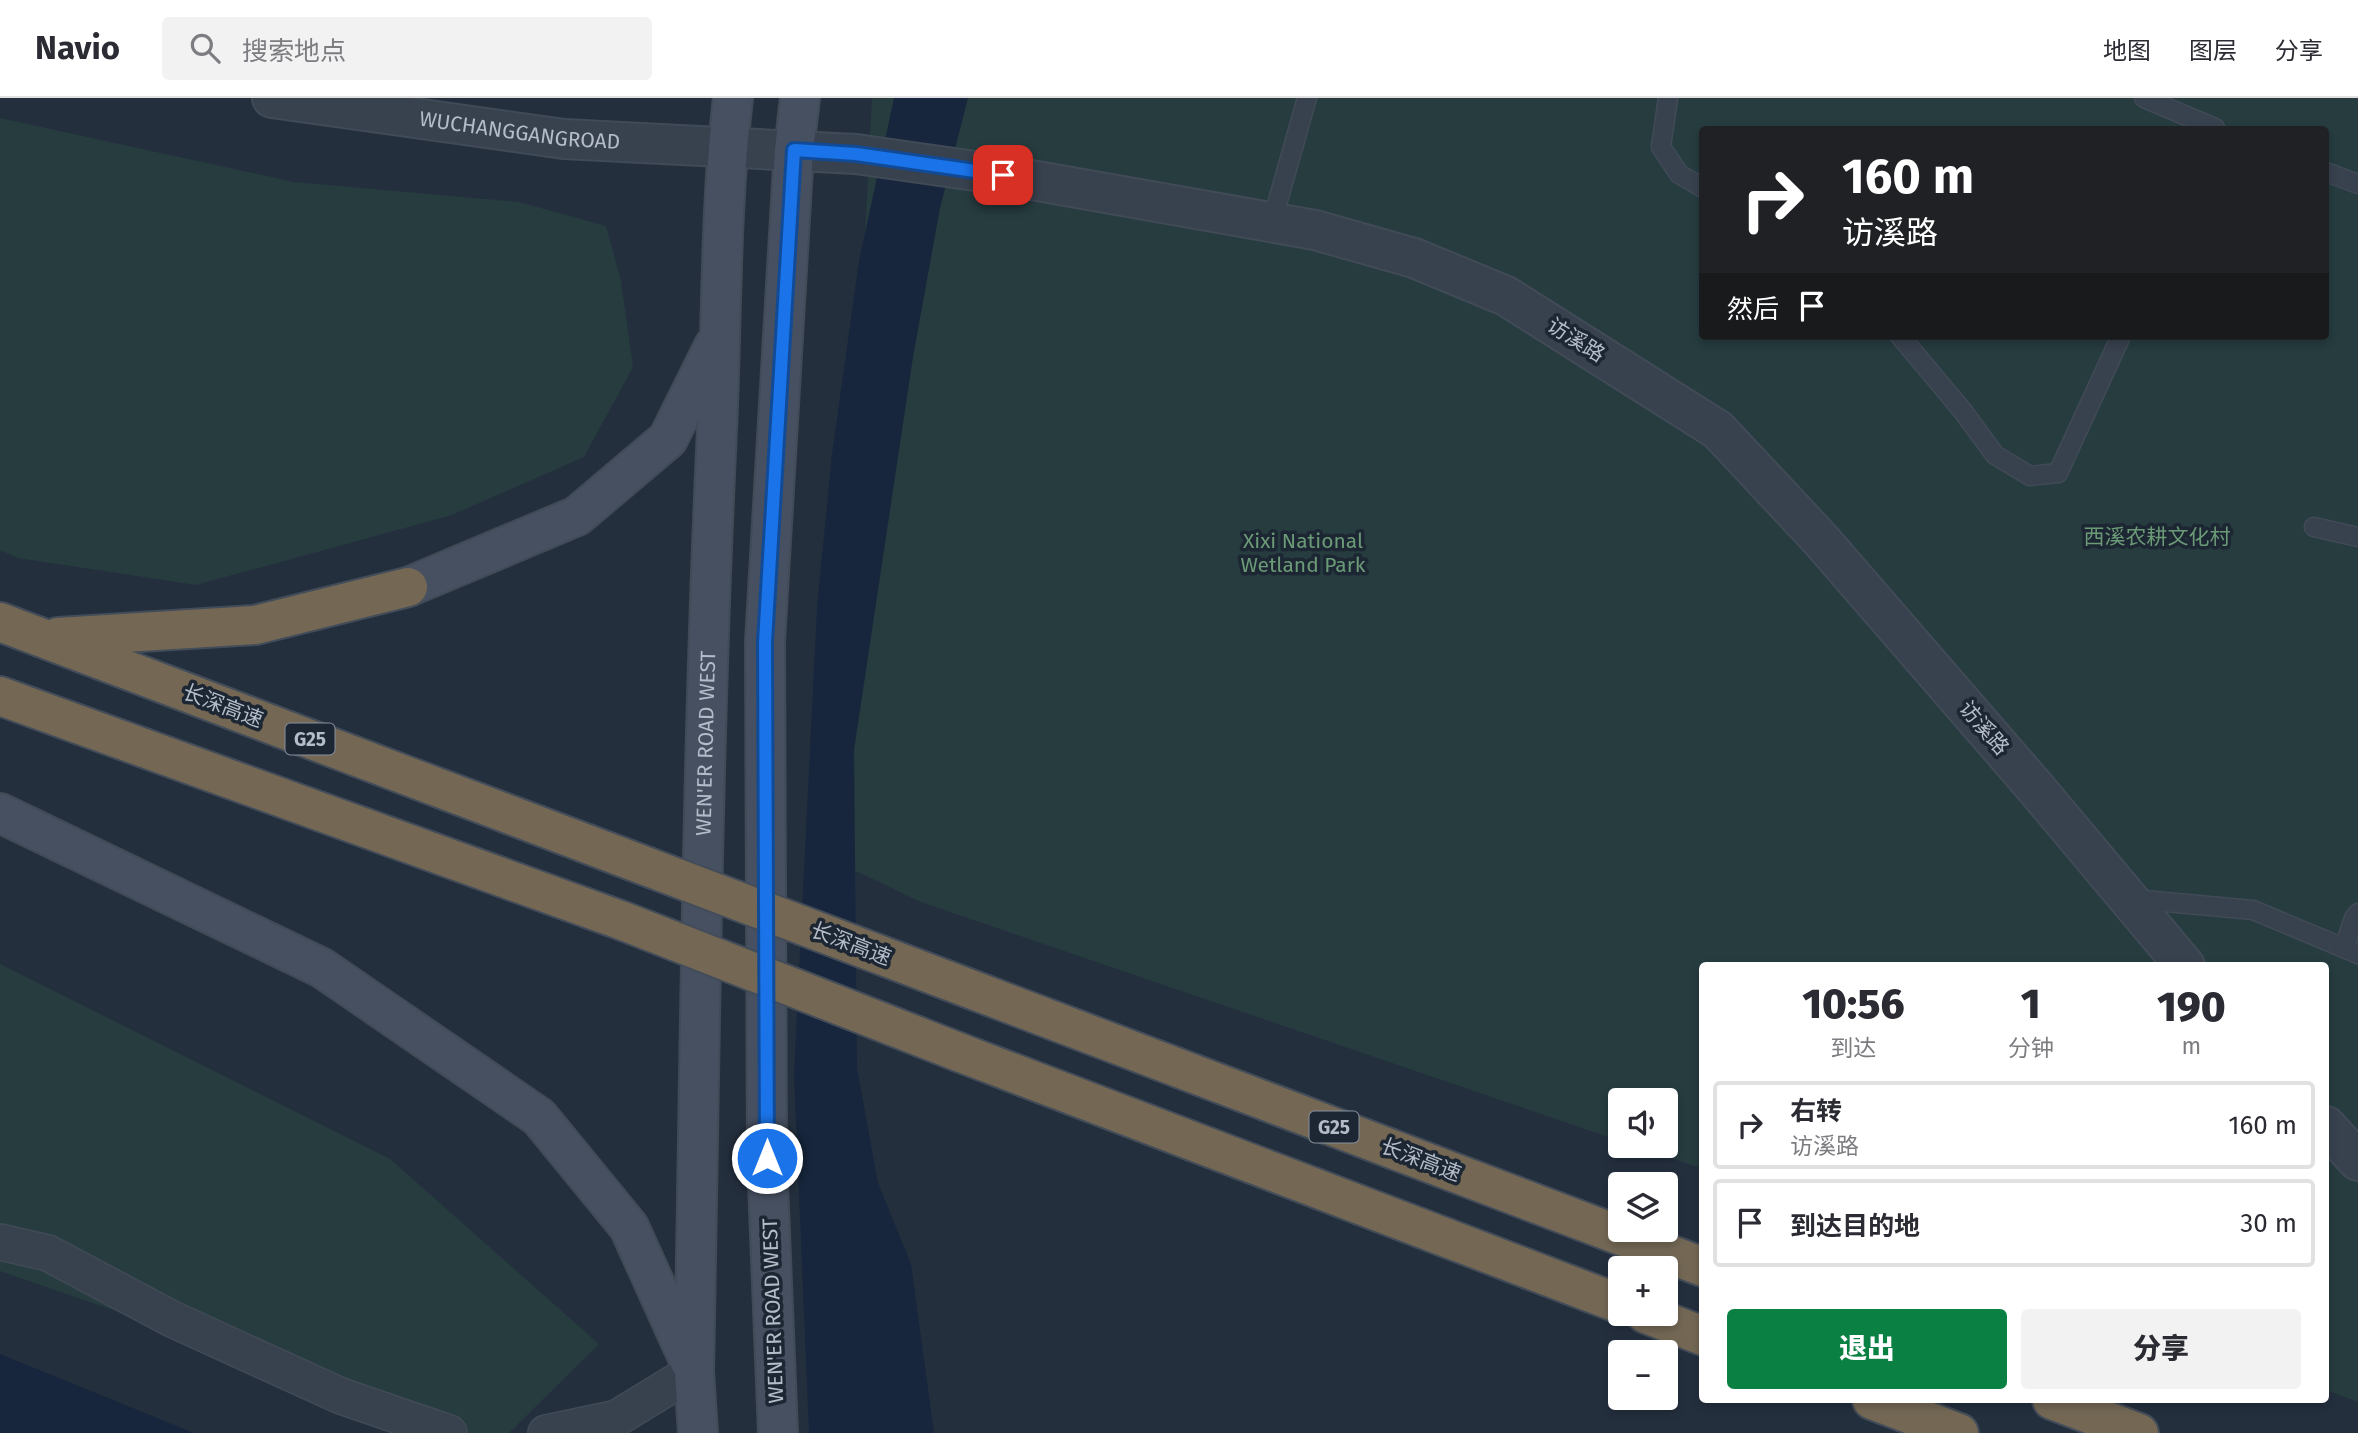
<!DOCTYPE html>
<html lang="zh">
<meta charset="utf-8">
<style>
:root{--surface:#fff;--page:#f2f2f3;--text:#2b2b33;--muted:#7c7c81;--line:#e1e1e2;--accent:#0b8043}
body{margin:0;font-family:"Fira Sans","Noto Sans SC",sans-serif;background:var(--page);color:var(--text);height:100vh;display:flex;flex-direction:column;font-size:26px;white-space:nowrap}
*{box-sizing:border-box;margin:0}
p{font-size:23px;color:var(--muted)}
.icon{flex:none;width:38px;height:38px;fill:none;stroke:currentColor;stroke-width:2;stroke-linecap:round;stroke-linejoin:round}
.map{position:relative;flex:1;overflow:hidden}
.drawer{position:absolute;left:1699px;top:864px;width:630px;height:441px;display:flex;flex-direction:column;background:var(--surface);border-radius:7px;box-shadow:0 4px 10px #0003}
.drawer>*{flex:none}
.banner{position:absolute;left:1699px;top:28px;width:630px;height:214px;border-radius:7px;box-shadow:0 4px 10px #0003;background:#202124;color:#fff;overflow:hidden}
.fabs{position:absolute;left:1608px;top:990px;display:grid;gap:14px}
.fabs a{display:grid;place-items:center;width:70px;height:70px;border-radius:7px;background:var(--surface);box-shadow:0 4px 10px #0003;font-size:35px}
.pin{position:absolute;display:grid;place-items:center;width:60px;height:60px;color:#fff;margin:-30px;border-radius:14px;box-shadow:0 4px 10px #0006}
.me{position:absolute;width:77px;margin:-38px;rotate:0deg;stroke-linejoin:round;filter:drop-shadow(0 0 5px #0008)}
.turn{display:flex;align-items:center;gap:24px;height:147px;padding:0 28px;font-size:32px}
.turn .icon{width:91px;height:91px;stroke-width:2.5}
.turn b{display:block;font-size:49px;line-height:60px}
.then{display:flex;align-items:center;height:66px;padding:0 28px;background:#0003;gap:14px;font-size:26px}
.eta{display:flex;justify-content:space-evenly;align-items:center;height:119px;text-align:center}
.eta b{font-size:42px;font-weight:800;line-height:49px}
.action{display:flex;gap:14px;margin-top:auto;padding:14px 28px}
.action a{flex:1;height:80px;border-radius:7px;background:var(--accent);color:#fff;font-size:28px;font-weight:800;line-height:80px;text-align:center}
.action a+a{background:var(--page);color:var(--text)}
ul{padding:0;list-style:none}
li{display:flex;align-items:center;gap:21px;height:88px;margin:0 14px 10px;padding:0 14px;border:4px solid var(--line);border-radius:7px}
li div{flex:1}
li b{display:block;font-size:26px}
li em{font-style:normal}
header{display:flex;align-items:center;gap:42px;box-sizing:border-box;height:98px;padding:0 35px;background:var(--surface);border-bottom:2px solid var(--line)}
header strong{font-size:33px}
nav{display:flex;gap:38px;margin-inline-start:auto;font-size:24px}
.search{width:490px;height:63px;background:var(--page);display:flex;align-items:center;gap:18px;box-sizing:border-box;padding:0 24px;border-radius:7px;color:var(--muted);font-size:26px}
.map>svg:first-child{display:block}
</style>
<header>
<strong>Navio</strong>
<div class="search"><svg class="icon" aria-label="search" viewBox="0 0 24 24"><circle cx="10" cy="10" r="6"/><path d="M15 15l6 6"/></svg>搜索地点</div>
<nav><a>地图</a><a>图层</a><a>分享</a></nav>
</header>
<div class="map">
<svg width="2358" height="1335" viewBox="0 0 2358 1335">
<rect width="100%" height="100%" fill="#242f3e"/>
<!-- green -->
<g fill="#263c3f" fill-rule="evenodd">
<path d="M872,0H2358V1304L2326,1292V868H1703V1071L1636,1048H1666V1003H1620V1043L921,804L833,762ZM1703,32H2326V238H1703Z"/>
<polygon points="0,20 294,84 519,104 606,128 621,183 633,269 584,359 452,417 196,487 18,460 0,452"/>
<polygon points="0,866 390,1061 599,1246 509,1335 469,1335 0,1173"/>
</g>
<!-- water -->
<g fill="#17263c">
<polygon points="894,0 968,0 940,110 913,259 854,652 857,970 878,1085 911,1166 934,1335 809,1335 794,976 817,509 832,356 859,163"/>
<polygon points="0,1256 194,1335 0,1335"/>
</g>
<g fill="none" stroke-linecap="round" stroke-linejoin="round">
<defs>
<g id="service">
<polyline points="1668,0 1661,49 1679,76 1703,90"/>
<polyline points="2144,0 2215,30"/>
<polyline points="2326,74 2358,86"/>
<polyline points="1272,124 1307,0"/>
<polyline points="1900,238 1962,312 1995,357 2030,378 2058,375 2121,238"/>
<polyline points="2314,429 2358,439"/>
<polyline points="2133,801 2253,812 2358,856"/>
<polyline points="2344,850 2354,820 2358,815"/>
</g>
<g id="minor">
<polyline points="0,1144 48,1155 172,1221 341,1298 449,1335"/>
<polyline points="546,1335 617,1320 694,1273"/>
</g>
<g id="tertiary">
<path id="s1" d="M272,0L564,41L856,56L1003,77L1315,132L1414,160L1506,198L1718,332L1821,442L2034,688L2185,868"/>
<polyline points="2326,1028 2358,1063"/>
</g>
<g id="secondary">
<polyline points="408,489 577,418 668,341 714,248"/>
<polyline points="0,715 322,870 539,1019 629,1129 690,1264"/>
<path id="s2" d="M698,1335L694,1273C700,960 702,646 717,332C722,222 720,110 733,0"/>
<polyline points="778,1335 767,1060 765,544 794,52 800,0"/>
</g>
<g id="motorway">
<polyline points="0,524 619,758"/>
<polyline points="58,539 255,527 408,489"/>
<polyline points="0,598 623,823"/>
<polyline points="965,889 1703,1169"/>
<polyline points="961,955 1620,1206"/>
<polyline points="1646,1216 1703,1238"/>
<polyline points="1872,1302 1959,1335"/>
<polyline points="2052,1302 2139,1335"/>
</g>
</defs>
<!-- service casing -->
<use href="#service" stroke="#414a57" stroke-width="21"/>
<!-- minor casing -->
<use href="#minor" stroke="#414a57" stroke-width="38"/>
<!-- tertiary casing -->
<use href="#tertiary" stroke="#414a57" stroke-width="42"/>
<!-- secondary casing -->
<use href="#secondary" stroke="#414a57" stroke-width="42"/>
<!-- motorway casing -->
<use href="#motorway" stroke="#434c59" stroke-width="42"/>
<!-- service -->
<use href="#service" stroke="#38414e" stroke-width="18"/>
<!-- minor -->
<use href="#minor" stroke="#38414e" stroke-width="35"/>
<!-- tertiary -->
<use href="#tertiary" stroke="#38414e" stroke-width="38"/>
<!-- secondary -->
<use href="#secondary" stroke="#465061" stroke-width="38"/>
<!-- motorway -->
<use href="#motorway" stroke="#746855" stroke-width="38"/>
<defs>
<g id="motorway-bridge">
<polyline points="619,758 965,889"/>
<polyline points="623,823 961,955"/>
</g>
</defs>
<!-- motorway-bridge casing -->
<use href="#motorway-bridge" stroke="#434c59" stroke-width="42" stroke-linecap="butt"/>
<!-- motorway-bridge -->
<use href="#motorway-bridge" stroke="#746855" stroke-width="38"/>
</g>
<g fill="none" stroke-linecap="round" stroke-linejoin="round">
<defs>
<polyline id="route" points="767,1060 765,544 794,52 856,56 1003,77"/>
</defs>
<!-- route casing -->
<use href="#route" stroke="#114b97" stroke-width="18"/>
<!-- route -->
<use href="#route" stroke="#1a73e8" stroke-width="12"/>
</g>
<g text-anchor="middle" stroke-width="7" stroke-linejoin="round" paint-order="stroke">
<!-- shield labels -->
<g fill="#1d2633" stroke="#878f9c" stroke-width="2">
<rect x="285.5" y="625.5" width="49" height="31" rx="5"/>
<rect x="1309.5" y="1013.5" width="49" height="31" rx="5"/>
</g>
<g font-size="19" font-weight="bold" fill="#b4bcc9">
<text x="310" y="648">G25</text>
<text x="1334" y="1036">G25</text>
</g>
<!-- street labels -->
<g font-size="21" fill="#b4bcc9" stroke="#1d2633">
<text dy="7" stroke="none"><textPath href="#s1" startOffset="250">WUCHANGGANGROAD</textPath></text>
<text transform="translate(1576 242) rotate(32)" y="7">访溪路</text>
<text transform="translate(223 608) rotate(21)" y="7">长深高速</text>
<text transform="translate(1984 630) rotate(49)" y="7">访溪路</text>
<text dy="7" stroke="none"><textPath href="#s2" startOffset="690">WEN'ER ROAD WEST</textPath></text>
<text transform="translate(851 846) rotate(21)" y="7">长深高速</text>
<text transform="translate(1421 1062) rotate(21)" y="7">长深高速</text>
<text transform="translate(773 1213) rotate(-92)" y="7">WEN'ER ROAD WEST</text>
</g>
<!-- park labels -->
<g font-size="21" fill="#6b9a76" stroke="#1d2633">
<text x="2157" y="446">西溪农耕文化村</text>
<text x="1303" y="450">Xixi National<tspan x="1303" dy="24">Wetland Park</tspan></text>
</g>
</g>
</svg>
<div class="fabs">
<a><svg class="icon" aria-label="sound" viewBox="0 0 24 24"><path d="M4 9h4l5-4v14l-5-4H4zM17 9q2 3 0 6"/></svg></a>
<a><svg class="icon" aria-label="layers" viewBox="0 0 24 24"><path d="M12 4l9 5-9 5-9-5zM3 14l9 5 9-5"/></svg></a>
<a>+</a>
<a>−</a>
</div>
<div class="pin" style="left:1003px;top:77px;background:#d93025"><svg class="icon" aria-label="arrive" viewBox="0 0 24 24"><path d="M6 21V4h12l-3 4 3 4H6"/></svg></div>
<svg class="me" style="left:767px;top:1060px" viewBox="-20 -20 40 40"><circle r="17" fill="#1a73e8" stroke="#fff" stroke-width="3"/><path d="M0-11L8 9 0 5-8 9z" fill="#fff"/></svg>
<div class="banner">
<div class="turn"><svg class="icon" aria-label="right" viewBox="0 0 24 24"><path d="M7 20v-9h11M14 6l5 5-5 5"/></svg><div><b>160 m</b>访溪路</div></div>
<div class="then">然后<svg class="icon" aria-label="arrive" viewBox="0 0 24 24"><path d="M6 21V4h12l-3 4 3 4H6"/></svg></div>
</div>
<section class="drawer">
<div class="eta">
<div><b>10:56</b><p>到达</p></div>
<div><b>1</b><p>分钟</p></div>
<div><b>190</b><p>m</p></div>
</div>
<ul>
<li><svg class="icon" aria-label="right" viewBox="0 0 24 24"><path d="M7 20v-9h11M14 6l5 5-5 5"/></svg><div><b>右转</b><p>访溪路</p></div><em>160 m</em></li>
<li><svg class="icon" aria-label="arrive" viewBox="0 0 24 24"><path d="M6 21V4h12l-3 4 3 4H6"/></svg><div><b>到达目的地</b></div><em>30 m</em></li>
</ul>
<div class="action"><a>退出</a><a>分享</a></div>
</section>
</div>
